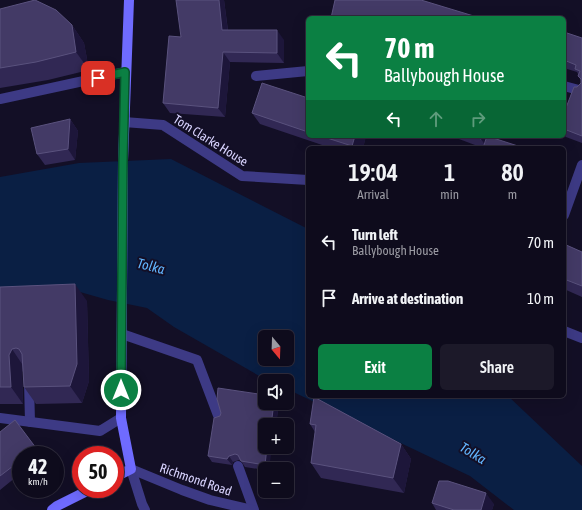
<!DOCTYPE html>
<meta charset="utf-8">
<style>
:root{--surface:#0e0b1c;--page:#1c1929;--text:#f1f3f6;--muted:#9b9ba3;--line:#2e2b3b;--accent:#0b8043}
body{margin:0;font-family:"Asap Condensed",sans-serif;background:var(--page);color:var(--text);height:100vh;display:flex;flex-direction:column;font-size:15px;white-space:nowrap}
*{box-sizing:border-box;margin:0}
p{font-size:13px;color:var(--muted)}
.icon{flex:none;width:22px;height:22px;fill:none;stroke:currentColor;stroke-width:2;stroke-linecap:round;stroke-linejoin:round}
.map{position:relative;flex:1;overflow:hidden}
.side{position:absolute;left:306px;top:146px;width:260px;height:252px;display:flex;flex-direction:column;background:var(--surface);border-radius:6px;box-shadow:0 4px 16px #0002,0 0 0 1px var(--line)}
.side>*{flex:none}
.banner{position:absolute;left:306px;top:16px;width:260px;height:122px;border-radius:6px;box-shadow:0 4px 16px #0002,0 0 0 1px var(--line);background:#0b8043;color:#fff;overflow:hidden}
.needle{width:26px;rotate:161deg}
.tools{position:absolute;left:258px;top:330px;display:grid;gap:8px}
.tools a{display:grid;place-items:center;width:36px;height:36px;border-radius:6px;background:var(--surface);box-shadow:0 4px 16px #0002,0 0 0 1px var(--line);font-size:20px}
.speed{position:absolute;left:12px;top:446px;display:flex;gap:8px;font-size:20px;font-weight:700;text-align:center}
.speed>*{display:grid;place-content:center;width:52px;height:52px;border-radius:50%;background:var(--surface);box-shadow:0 4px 16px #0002,0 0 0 1px var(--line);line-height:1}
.speed small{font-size:10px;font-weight:400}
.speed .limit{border:6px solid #d22;background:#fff;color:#111}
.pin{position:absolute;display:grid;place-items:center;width:34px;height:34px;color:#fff;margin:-17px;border-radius:8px;box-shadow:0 2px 6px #0006}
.me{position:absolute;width:44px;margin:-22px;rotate:0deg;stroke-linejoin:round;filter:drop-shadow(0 0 3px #0008)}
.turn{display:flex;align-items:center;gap:14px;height:84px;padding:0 12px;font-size:18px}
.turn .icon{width:52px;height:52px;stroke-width:2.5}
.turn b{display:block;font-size:28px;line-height:34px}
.lanes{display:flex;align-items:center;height:38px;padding:0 12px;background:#0003;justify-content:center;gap:20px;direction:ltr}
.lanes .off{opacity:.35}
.eta{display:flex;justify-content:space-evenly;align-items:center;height:68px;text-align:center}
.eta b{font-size:24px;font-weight:600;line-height:28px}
.action{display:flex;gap:8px;margin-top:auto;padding:8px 12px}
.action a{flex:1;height:46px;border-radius:6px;background:var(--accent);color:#fff;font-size:16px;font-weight:600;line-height:46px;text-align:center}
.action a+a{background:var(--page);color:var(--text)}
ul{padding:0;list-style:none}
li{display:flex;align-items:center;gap:12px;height:56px;padding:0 12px}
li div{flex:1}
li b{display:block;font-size:15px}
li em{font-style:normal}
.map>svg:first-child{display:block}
</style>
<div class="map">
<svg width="582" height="510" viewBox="0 0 582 510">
<rect width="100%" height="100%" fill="#130f26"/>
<!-- water -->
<path fill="#0a1f44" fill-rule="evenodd" d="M171,159L308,229V396H508L582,466V510H514L470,476L287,389V381H268L174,327L147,308L108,300L80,292L0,294V177L79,163ZM265,337H287V359H265Z"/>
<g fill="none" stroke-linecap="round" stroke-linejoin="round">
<!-- service -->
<g stroke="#3d3a85" stroke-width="10">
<polyline points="256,76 308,71"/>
<polyline points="564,86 582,91"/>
<polyline points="0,99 125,72"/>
<polyline points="564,215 582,165"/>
<polyline points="564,331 582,338"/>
<polyline points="122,334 197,360 219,418"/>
<polyline points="29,382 30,422"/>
<polyline points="0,418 100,431 121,418"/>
<polyline points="238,466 254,510"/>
<polyline points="131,469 142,504 145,510"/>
</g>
<!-- minor -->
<polyline stroke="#3d3a85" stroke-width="10" points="124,122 163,125 242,176 308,180"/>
<!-- tertiary -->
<polyline stroke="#3d3a85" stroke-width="10" points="131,469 182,490 210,500 253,510"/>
<!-- secondary -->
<g stroke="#6f6bff" stroke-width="10">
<polyline points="115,477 131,469 121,418 123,161 129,0"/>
<polyline points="52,510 57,506 91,489"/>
</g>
</g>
<!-- wall -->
<g fill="#312854">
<polygon points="224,0 228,30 284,40 284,63 230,62 225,117 170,113 163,103 181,37"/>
<polygon points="0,9 72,25 84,43 89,70 48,80 0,88"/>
<polygon points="564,32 582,38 582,143 566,137 564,135 564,113 577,87 581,83 581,80 578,76 578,74 577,72 564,68"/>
<polygon points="308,98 308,136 366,136 363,148 331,148 260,124 252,113"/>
<polygon points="70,119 78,131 75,160 45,165 37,154"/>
<polygon points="451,136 494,136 493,138 521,147 522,148 483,148"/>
<polygon points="564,244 582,252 582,297 564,289"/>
<polygon points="0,287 87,301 89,381 82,403 36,404 24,387 23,369 22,372 23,404 0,404"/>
<polygon points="314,397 401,444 411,459 404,493 321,478 311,463 315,432 310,424"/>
<polygon points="265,403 279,403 276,425 265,425 269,469 265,469 265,470 245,467 241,461 239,460 233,462 232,465 212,462 208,456"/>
<polygon points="0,432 36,448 41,455 21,455 21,473 0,490"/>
<polygon points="432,503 494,504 492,510 436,510"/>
</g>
<!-- shaded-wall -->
<g fill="#1d163a">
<polygon points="219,0 224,0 229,40 222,30"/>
<polygon points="72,25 84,43 89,70 76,52"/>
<polygon points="277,30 284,40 284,63 277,53"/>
<polygon points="223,52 230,62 225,117 218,108"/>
<polygon points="70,119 78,131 75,160 68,149"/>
<polygon points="355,136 366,136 363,148 353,148 352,146"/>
<polygon points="482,136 494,136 490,148 487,148 481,139"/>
<polygon points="75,284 87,301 89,381 82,403 70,386"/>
<polygon points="12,349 24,367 22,372 23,404 11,387 9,355"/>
<polygon points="274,403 279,403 276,425 271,425"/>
<polygon points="401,444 411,459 404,493 393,478"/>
<polygon points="267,447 272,447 269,469 268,469 265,465"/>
<polygon points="229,456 233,462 232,465 227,459"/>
<polygon points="486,493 494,504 492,510 481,510"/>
</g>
<!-- building -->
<g fill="#433a66" stroke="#5a527e">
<polygon points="35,0 56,10 72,25 76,52 36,62 0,68 0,9"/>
<polygon points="176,0 219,0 222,30 277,30 277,53 223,52 218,108 163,103 169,36 181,37"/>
<polygon points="335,0 421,0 477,17 476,18 331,18"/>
<polygon points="564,32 582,38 582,136 564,129 564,113 574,87 577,87 581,83 581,79 578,76 580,71 575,69 576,65 564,60"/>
<polygon points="262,83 308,98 308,132 252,113"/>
<polygon points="70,119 68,149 37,154 31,128"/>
<polygon points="321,136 355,136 352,146"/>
<polygon points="473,136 482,136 481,139"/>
<polygon points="487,136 521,147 520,148 483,148"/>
<polygon points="564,244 582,252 582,286 564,279"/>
<polygon points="75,284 77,364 70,386 24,387 22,354 19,349 16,348 12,349 9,355 11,387 0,387 0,287"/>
<polygon points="218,388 265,395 265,403 274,403 271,425 265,425 265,447 267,447 265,465 241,461 238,455 235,454 229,456 227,459 208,456 214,418 220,416 221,413 217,399"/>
<polygon points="314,397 401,444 393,478 311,463 316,425 310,424"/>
<polygon points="15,420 36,448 27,455 21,455 21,460 0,476 0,432"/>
<polygon points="439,481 448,481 486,493 481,510 454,510 432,503"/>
</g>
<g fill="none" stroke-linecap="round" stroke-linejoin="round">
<defs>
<polyline id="route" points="98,78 125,72 123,161 121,390"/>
</defs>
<!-- route casing -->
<use href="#route" stroke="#07532c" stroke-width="10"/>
<!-- route -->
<use href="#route" stroke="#0b8043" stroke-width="7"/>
</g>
<g text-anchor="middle" stroke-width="4" stroke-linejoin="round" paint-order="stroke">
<!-- street labels -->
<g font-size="13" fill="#d9d4ff" stroke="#130f26">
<text transform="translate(211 140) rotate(32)" y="5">Tom Clarke House</text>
<text transform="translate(196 479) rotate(19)" y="5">Richmond Road</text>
</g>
<!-- water labels -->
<g font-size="14" font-style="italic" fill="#62b6ff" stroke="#130f26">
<text transform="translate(151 266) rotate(14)" y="5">Tolka</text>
<text transform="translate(473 453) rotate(31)" y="5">Tolka</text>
</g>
</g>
</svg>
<div class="tools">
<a><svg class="needle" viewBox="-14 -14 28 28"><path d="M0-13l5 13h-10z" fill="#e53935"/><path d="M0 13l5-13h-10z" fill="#9b9ba3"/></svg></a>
<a><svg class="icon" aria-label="sound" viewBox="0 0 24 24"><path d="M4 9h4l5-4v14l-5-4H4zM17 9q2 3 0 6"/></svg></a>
<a>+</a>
<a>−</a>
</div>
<div class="speed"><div>42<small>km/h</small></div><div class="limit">50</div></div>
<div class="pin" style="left:98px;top:78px;background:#d93025"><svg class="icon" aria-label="arrive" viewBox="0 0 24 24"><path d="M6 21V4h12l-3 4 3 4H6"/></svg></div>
<svg class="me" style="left:121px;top:390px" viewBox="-20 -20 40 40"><circle r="17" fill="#0b8043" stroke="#fff" stroke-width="3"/><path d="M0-11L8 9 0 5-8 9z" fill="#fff"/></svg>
<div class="banner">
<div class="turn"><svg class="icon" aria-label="left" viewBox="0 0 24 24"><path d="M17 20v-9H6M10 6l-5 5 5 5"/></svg><div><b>70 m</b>Ballybough House</div></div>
<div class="lanes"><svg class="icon" aria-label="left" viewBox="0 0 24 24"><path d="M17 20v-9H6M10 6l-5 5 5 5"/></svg><svg class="icon off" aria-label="ahead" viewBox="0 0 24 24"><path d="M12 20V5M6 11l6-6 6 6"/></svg><svg class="icon off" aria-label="right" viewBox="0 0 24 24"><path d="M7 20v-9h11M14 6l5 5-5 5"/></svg></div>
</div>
<section class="side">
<div class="eta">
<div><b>19:04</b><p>Arrival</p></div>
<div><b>1</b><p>min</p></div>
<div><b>80</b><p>m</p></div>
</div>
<ul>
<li><svg class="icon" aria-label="left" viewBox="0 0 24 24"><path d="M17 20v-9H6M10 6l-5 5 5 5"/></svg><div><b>Turn left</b><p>Ballybough House</p></div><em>70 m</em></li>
<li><svg class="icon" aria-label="arrive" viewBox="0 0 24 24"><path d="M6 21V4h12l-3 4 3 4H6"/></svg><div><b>Arrive at destination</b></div><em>10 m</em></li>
</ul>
<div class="action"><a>Exit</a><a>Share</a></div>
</section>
</div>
